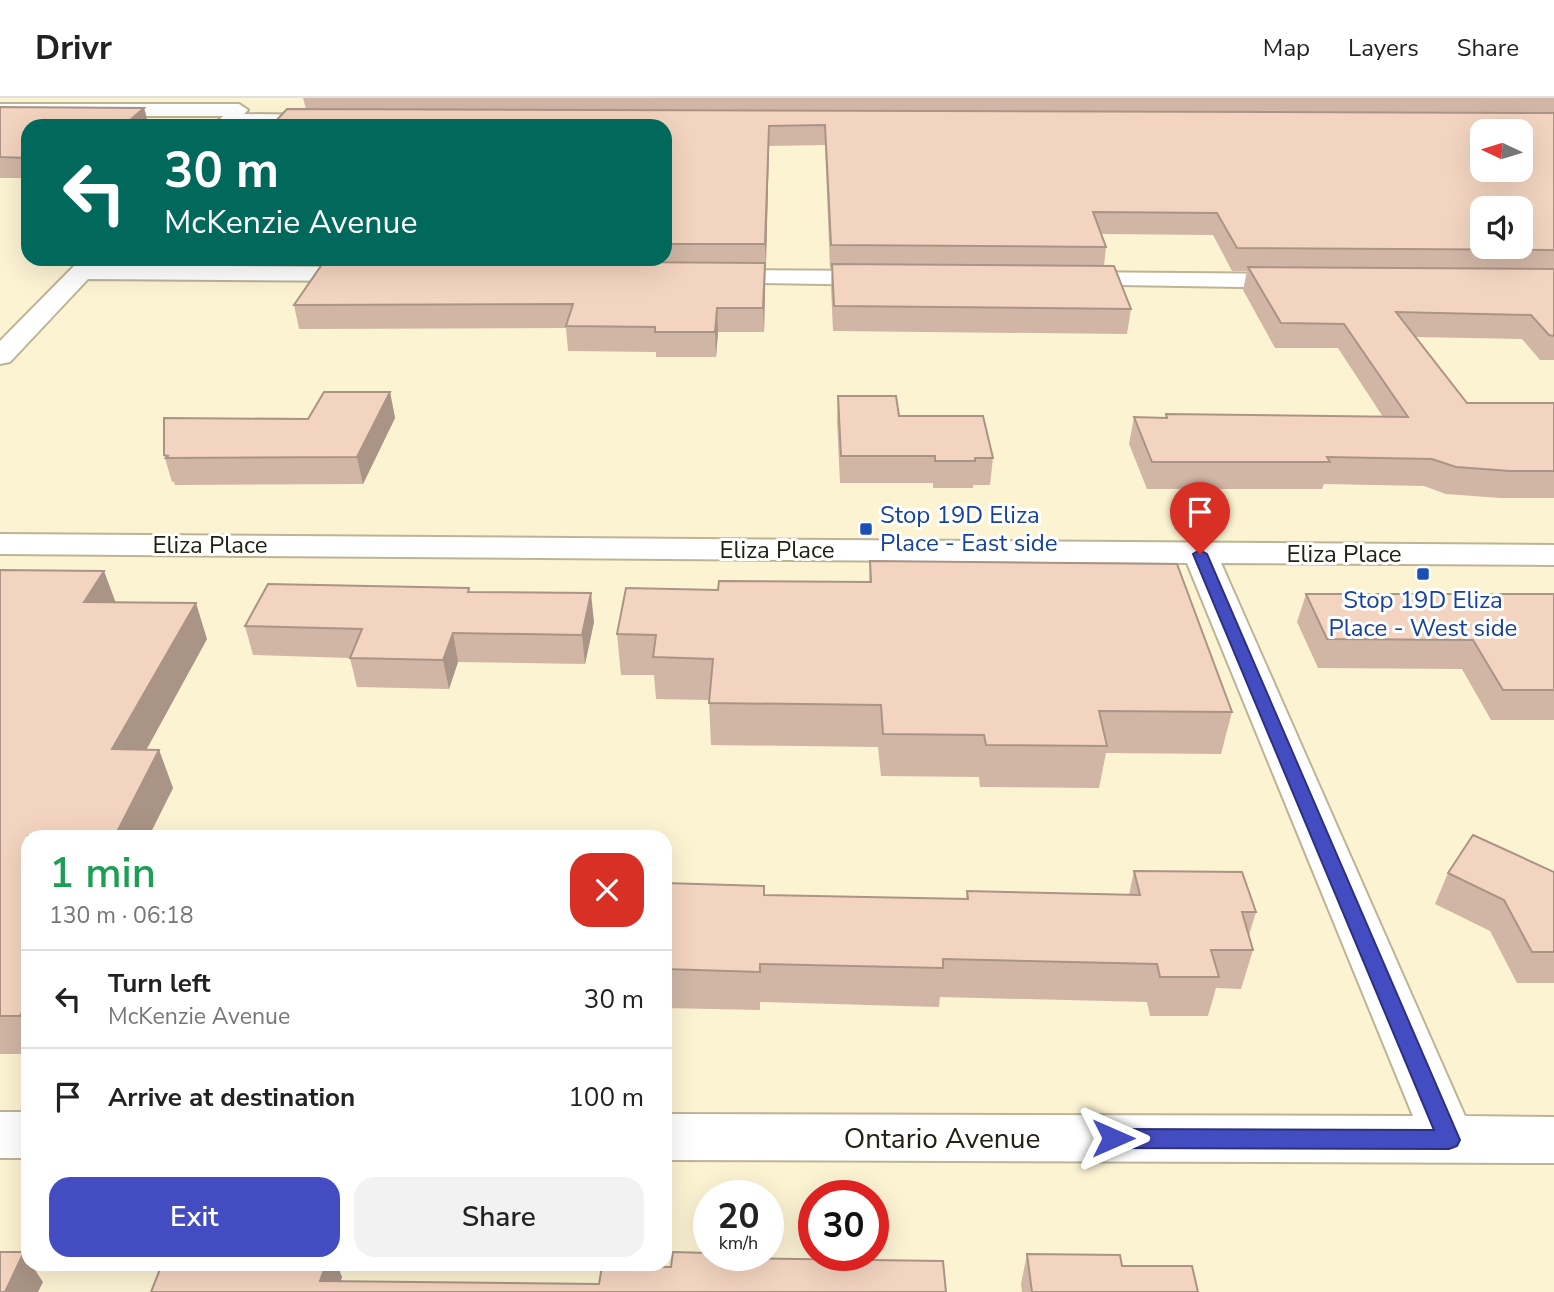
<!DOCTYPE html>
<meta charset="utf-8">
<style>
:root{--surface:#fff;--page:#f2f2f2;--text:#222;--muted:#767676;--line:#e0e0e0;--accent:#444cc1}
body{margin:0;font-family:"Nunito Sans",sans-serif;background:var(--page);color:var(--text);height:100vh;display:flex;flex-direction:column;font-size:26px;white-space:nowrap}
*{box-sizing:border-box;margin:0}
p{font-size:23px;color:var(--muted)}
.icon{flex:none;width:38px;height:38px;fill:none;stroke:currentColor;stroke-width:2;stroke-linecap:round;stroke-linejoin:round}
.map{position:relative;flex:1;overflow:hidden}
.details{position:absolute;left:21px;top:732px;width:651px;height:441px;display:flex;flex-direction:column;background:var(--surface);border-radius:21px;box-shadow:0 7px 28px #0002}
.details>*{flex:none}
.top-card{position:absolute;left:21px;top:21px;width:651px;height:147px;border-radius:21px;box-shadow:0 7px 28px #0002;background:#00695c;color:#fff;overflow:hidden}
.needle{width:46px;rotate:274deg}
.buttons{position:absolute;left:1470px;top:21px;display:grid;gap:14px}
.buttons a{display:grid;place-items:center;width:63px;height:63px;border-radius:14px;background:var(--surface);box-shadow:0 7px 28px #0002;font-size:35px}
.speed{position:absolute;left:693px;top:1082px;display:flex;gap:14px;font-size:35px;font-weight:700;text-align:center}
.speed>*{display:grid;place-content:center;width:91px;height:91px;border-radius:50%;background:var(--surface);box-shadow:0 7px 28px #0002;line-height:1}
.speed small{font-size:18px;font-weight:400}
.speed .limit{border:10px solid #d22;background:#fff;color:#111}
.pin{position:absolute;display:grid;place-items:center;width:60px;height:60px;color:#fff;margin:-72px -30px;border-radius:50% 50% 50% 0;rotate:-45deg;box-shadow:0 0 7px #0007}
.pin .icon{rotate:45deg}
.me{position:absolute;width:77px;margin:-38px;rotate:90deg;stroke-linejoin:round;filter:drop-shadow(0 0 5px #0008)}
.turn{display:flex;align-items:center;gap:24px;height:147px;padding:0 28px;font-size:32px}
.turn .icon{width:91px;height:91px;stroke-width:2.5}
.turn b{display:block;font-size:49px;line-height:60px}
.round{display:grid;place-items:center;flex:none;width:74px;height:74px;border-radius:21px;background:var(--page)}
.headline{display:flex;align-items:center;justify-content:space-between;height:119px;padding:0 28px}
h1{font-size:42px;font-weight:600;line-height:52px;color:#1e9e55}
.primary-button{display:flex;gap:14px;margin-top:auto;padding:14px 28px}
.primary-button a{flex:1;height:80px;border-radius:21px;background:var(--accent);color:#fff;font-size:28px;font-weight:600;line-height:80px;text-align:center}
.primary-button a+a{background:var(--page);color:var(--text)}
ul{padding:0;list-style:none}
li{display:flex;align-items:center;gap:21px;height:98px;padding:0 28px;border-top:2px solid var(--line)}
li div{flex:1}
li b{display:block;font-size:26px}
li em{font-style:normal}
header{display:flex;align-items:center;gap:42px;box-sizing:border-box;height:98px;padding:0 35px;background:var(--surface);border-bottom:2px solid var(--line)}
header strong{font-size:33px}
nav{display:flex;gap:38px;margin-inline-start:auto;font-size:24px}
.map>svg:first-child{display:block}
</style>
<header>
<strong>Drivr</strong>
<nav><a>Map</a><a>Layers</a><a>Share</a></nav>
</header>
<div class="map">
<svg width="1554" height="1194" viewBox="0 0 1554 1194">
<rect width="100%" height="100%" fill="#fcf3d3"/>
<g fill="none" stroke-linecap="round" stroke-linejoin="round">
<defs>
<g id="minor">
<polygon points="0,6 239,6 248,12 244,16 328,17 338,23 331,28 229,28 219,22 223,18 0,18"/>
<polygon points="81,161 106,161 102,167 366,169 375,171 378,176 375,181 366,183 88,181 10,264 0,266 0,243"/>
<polygon points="713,172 884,173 893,175 896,180 893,185 884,187 704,184 701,179 704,174"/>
<polygon points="1067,174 1297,176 1306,178 1309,183 1306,188 1297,190 1058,186 1055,181 1058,176"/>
<polygon points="0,436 1554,447 1554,467 1221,465 1465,1018 1554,1019 1554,1065 665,1062 665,1016 1413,1018 1187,465 0,456"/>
<rect x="0" y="1014" width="28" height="46"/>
</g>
</defs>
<!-- minor casing -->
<use href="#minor" stroke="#bdb495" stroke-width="4"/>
<!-- minor -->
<use href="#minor" fill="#fff" fill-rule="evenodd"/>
</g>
<!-- wall -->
<g fill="#d1b6a5">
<polygon points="303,0 1554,0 1554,262 1540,262 1522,241 1416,239 1467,305 1554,305 1554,400 1500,400 1446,396 1424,388 1324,386 1322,391 1147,391 1129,346 1134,319 1165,320 1166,316 1383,319 1338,250 1275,250 1243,192 1247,173 1232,173 1213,137 1101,136 1106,149 1104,168 1131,211 1127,236 833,233 831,189 832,170 830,170 825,47 769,48 764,234 718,234 716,259 656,259 656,254 568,253 566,230 299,231 294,207 342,162 341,161 665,161 665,28 306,11"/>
<polygon points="0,9 144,10 149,28 28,28 28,80 0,80"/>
<polygon points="390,294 395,320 363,386 175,387 174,384 172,384 164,357 308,321"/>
<polygon points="838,298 899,318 993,360 990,387 973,387 973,390 933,390 933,385 840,385 837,323"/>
<polygon points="870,463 1232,614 1221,656 1106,655 1099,690 980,689 979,679 881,678 878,649 711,647 709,602 656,601 654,577 621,577 617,536 718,492 869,484"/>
<polygon points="0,472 116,504 207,541 146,652 159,652 173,690 149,738 28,738 28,956 0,956"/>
<polygon points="469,490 470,494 594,524 585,566 458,564 449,591 357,589 350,560 253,557 245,528"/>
<polygon points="1306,496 1554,496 1554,622 1491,622 1462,571 1318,570 1297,524"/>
<polygon points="1134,773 1256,814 1249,837 1253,852 1241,891 1216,890 1208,918 1150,918 1147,904 940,899 939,909 760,904 760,912 665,910 665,785 764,797 966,801 967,793 1129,797"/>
<polygon points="1554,774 1554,885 1517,885 1490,833 1435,806 1448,775"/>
<polygon points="1027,1156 1122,1168 1198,1194 1022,1194 1021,1186"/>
</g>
<!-- shaded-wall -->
<g fill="#aa9486">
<polygon points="144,10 149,28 123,28"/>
<polygon points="769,28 769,48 766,169 765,146"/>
<polygon points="765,165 765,189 764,234 763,210"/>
<polygon points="717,210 718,234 716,259 715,234"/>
<polygon points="390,294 395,320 363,386 357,359"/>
<polygon points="104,473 117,508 84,504"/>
<polygon points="591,495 594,524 585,566 582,537"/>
<polygon points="196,505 207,541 126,689 112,651"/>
<polygon points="453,535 458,564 449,591 443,562"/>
<polygon points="159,652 173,690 149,738 115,738"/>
<polygon points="28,903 28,933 20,918"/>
<polygon points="24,1154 28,1161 28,1166 31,1166 43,1184 38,1194 5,1194"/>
<polygon points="326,1166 337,1166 342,1179 338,1194 320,1183"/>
</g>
<!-- building -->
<g fill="#f3d4c0" stroke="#aa9486" stroke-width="2" fill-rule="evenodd">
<polygon points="0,9 144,10 123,28 28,28 28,60 0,59"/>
<path d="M287,11L1554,15V152L1237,150L1217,115L1093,114L1106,149L831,147L825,27L769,28L765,146H665V28H271ZM1482,33H1521V72H1482ZM1482,110H1521V149H1482Z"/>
<polygon points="325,162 765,165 763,210 717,210 715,234 655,234 655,229 566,228 573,206 294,207"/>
<polygon points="832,166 1114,168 1131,211 834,208"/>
<polygon points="1248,169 1554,171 1554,238 1549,237 1531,217 1396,214 1467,305 1554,305 1554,373 1510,373 1456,369 1432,361 1327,359 1330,364 1152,364 1134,319 1167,320 1166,316 1408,319 1344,226 1281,225"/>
<polygon points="324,294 390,294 357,359 166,360 168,358 164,357 164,320 308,321"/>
<polygon points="838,298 896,298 899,318 983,318 993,360 975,360 975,363 935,363 935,358 841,358"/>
<polygon points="870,463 1177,466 1232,614 1099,613 1107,648 986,647 984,637 883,636 881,607 709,605 713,561 653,559 656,537 617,536 626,490 718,492 719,483 871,484"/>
<polygon points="0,472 104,473 84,504 196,505 112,651 159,652 115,738 28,738 28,903 20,918 0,918"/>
<polygon points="268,486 469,490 468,494 591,495 582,537 453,535 443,562 350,560 362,531 245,528"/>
<polygon points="1306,496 1554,496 1554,592 1503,592 1473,542 1327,541"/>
<polygon points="1473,737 1554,774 1554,854 1532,854 1504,802 1448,775"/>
<polygon points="1134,773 1242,774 1256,814 1242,814 1253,852 1211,852 1219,879 1160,879 1157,866 943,861 943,870 760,866 760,874 665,871 665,785 764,788 764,797 968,801 967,793 1140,797"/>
<polygon points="0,1154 24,1154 5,1194 0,1194"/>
<polygon points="673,1154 709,1155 709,1157 734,1157 734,1160 943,1163 946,1194 151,1194 162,1166 326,1166 320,1183 599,1186 602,1168 671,1169"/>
<polygon points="1027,1156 1120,1157 1122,1168 1192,1168 1198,1194 1032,1194"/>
</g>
<!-- route -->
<polygon fill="#444cc1" stroke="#2c317d" stroke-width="2" points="1200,452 1207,456 1460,1042 1457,1048 1449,1051 1113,1050 1105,1047 1102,1040 1105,1034 1113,1031 1434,1032 1193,456"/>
<!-- markers -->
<g fill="#1a4fb4" stroke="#fff" stroke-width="2.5">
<rect x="859" y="424" width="14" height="14" rx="3.5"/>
<rect x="1416" y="469" width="14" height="14" rx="3.5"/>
</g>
<g text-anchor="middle" stroke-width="6" stroke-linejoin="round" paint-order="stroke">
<!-- transit labels -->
<g font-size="24" fill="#164399" stroke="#fff" text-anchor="start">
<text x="880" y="425">Stop 19D Eliza<tspan x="880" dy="28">Place - East side</tspan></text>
<text x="1423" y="510" text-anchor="middle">Stop 19D Eliza<tspan x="1423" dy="28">Place - West side</tspan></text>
</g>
<!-- street labels -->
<g font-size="24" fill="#232014" stroke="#fff">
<text x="210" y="455">Eliza Place</text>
<text x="777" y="460">Eliza Place</text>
<text x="1344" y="464">Eliza Place</text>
</g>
<!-- near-street labels -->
<g font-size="28" fill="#232014" stroke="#fff">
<text x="942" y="1050">Ontario Avenue</text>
</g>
</g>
</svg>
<div class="buttons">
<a><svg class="needle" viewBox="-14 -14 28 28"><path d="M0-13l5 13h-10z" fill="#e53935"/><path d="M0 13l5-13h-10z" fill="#767676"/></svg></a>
<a><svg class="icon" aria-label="sound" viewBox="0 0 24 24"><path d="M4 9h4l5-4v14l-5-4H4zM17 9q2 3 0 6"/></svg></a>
</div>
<div class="speed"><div>20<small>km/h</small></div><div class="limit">30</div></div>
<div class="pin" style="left:1200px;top:456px;background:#d93025"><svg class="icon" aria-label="arrive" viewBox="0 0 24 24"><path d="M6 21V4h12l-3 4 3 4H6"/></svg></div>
<svg class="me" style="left:1113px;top:1040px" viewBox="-20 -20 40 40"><path d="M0-17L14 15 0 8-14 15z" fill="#444cc1" stroke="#fff" stroke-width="4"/></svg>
<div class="top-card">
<div class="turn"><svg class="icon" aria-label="left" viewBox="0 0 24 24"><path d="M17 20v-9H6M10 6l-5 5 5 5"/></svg><div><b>30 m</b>McKenzie Avenue</div></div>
</div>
<section class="details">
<div class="headline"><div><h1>1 min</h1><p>130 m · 06:18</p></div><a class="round" style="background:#d93025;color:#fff"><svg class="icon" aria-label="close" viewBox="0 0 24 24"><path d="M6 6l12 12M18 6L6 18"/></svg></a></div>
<ul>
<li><svg class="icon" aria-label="left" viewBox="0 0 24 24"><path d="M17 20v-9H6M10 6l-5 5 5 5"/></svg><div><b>Turn left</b><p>McKenzie Avenue</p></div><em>30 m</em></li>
<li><svg class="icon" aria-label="arrive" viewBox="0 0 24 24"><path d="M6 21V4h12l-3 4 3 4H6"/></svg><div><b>Arrive at destination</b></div><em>100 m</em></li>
</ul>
<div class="primary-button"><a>Exit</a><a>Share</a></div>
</section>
</div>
